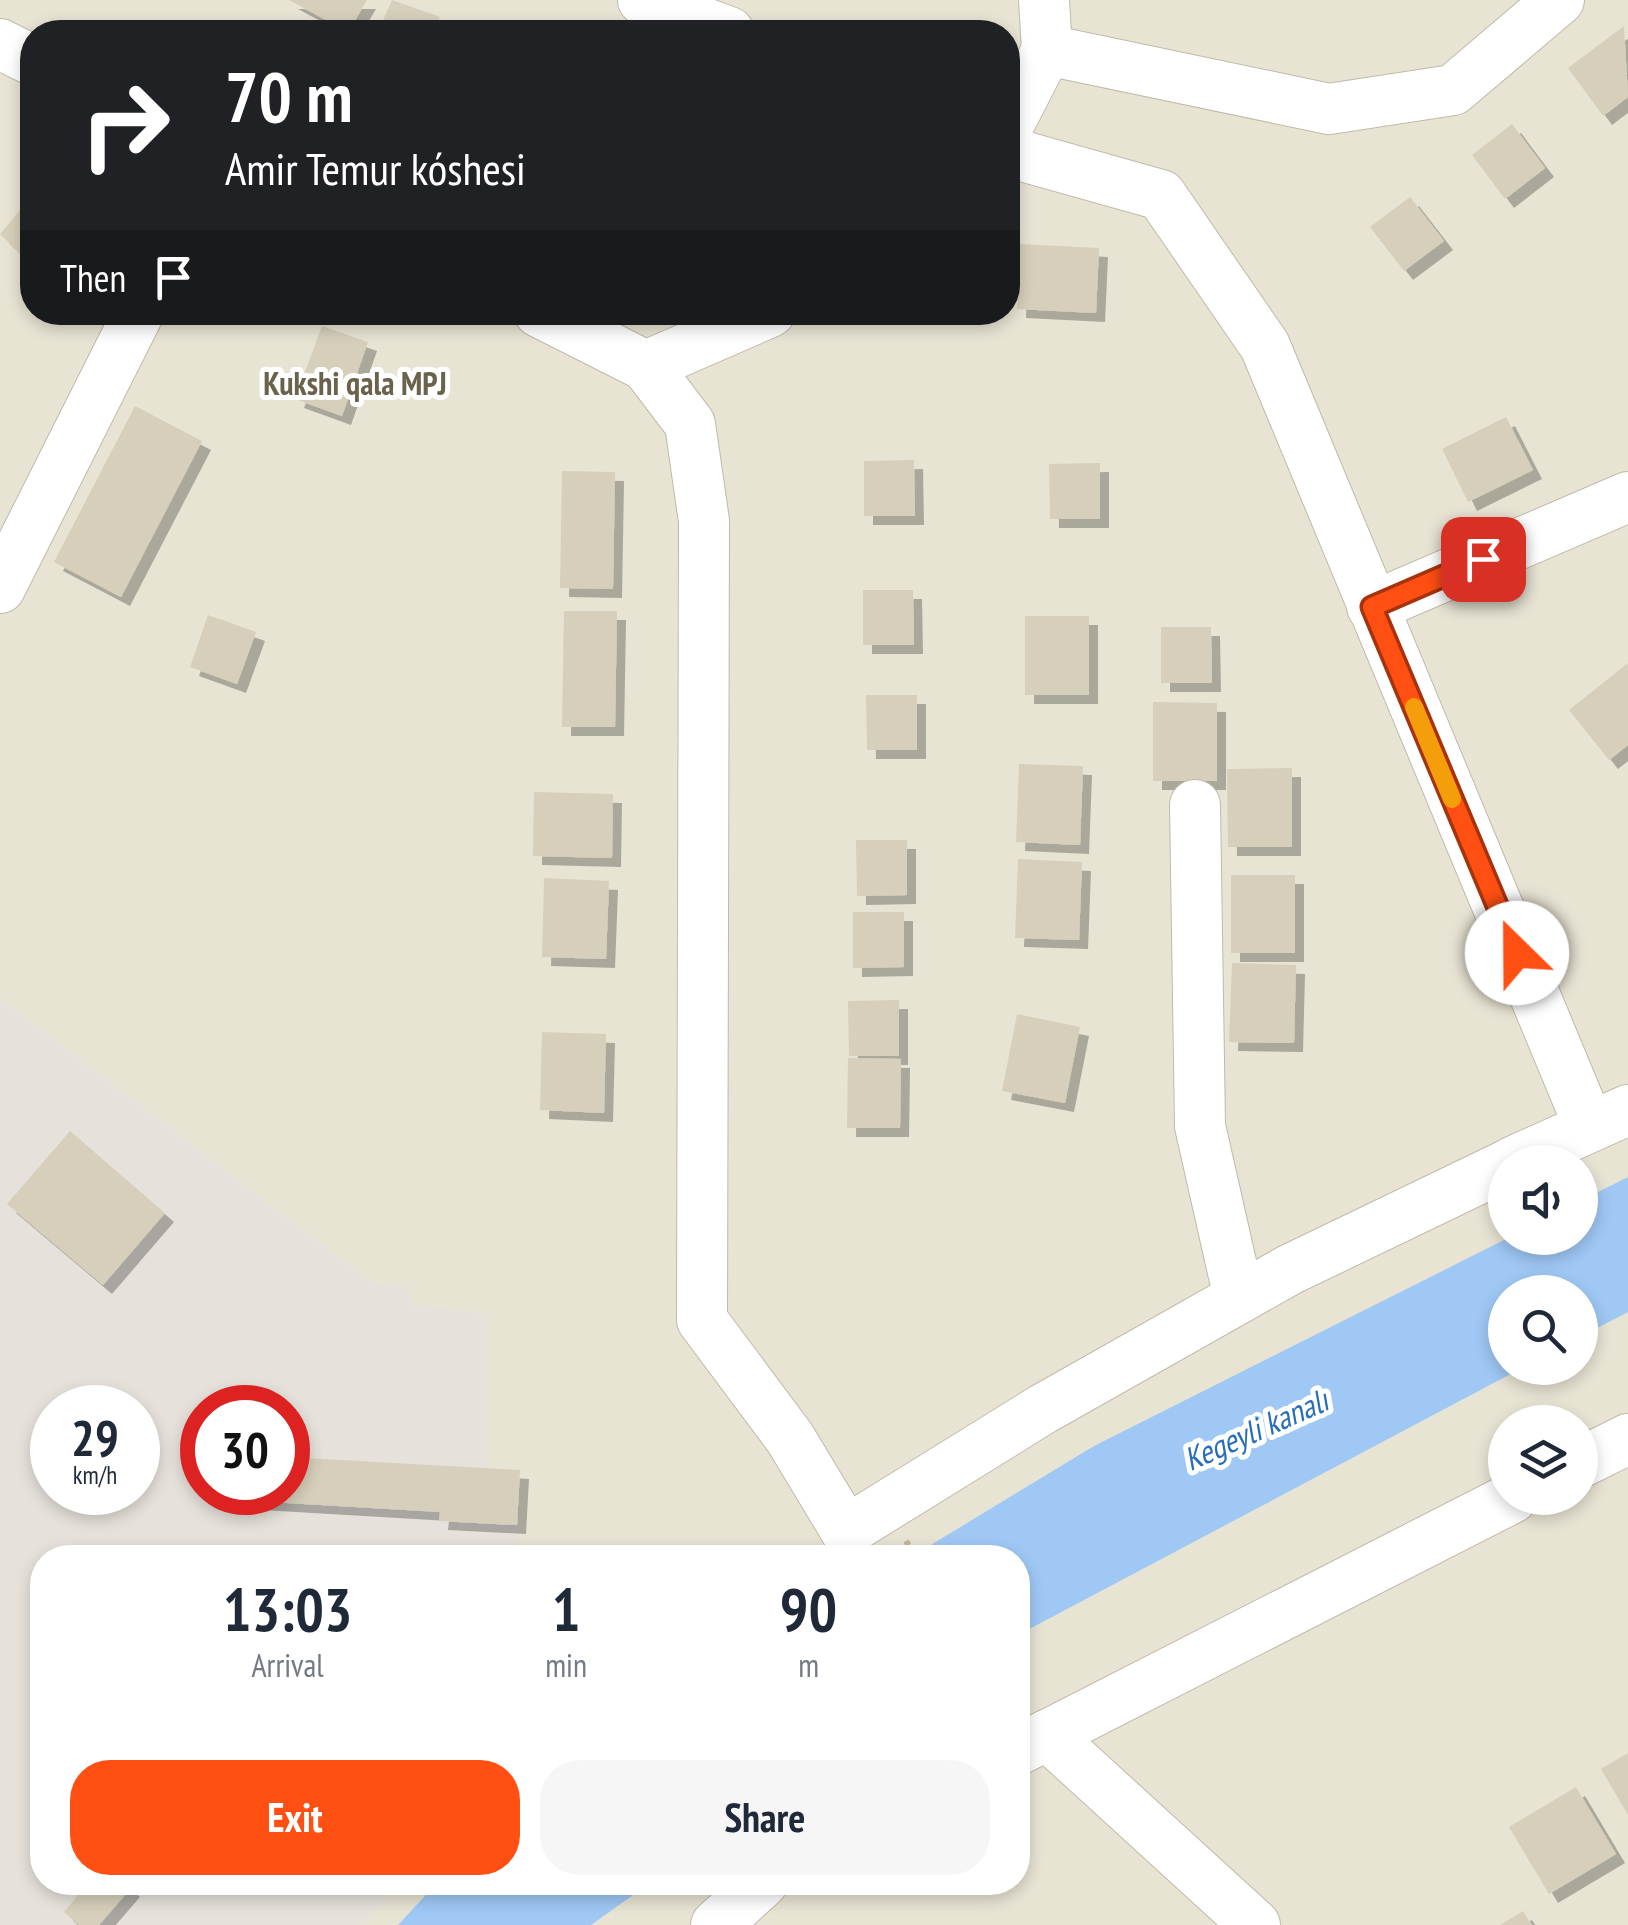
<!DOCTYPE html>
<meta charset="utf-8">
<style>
:root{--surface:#fff;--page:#f6f6f7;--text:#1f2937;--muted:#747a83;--accent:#ff4f12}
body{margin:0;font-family:"PT Sans Narrow",sans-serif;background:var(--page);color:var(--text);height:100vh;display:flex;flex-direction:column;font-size:38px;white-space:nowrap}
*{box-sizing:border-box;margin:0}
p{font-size:32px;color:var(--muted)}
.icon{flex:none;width:55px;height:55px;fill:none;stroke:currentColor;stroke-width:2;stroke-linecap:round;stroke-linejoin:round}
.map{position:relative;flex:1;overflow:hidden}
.sheet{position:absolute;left:30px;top:1545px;width:1000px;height:350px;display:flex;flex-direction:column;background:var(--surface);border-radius:40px;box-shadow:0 5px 15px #0003}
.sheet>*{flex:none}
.hud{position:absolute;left:20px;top:20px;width:1000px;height:305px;border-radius:40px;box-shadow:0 5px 15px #0003;background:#202124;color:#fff;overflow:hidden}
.controls{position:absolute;left:1488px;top:1145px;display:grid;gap:20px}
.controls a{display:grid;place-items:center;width:110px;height:110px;border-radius:50%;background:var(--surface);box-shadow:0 5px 15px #0003;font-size:50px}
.speed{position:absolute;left:30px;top:1385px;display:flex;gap:20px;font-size:50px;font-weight:700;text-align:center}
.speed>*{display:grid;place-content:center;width:130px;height:130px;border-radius:50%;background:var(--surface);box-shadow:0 5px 15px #0003;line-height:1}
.speed small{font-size:25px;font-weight:400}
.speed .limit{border:15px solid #d22;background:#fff;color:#111}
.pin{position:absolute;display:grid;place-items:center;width:85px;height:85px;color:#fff;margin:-42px;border-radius:20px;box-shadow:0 5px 15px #0006}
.me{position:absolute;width:110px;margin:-55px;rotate:337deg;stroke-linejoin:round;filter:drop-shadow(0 0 8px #0008)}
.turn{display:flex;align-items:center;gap:35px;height:210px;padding:0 40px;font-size:45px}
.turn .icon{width:130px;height:130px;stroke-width:2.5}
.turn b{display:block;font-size:70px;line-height:85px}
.then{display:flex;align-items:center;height:95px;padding:0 40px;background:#0003;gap:20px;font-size:38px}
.eta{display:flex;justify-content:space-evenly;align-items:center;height:170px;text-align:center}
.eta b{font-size:60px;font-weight:700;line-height:70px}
.action{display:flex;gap:20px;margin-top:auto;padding:20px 40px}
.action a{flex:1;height:115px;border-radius:40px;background:var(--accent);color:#fff;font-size:40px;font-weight:700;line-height:115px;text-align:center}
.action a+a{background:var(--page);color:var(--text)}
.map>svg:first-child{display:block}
</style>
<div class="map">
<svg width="1628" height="1925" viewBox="0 0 1628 1925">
<defs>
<filter id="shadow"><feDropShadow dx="9" dy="9" stdDeviation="0" flood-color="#0004"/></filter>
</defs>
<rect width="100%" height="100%" fill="#f4f1e6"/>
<!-- residential -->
<path fill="#e8e4d4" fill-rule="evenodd" d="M0,0H1628V1925H0ZM32,32H1008V312H32ZM1505,1162H1580V1238H1505ZM1505,1292H1580V1368H1505ZM52,1408H138V1492H52ZM202,1408H288V1492H202ZM1505,1422H1580V1498H1505ZM42,1558H1018V1882H42Z"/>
<!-- industrial -->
<path fill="#e6e2db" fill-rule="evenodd" d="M0,998L372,1282L411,1289V1305L486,1313L488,1468L520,1470L517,1557L42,1558V1882L402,1883L361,1925H0ZM52,1408H138V1492H52ZM202,1408H288V1492H202Z"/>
<!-- water -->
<g fill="#9fc8f5">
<polygon points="1628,1177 1628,1312 1580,1337 1580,1292 1505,1292 1505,1368 1522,1368 1018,1635 1018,1558 911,1557 1094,1446 1508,1238 1580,1238 1580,1201"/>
<polygon points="437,1883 437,1882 650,1883 591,1925 398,1925"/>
</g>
<!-- building -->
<g fill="#d6cfbb" filter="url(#shadow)">
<polygon points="289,0 367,0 348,32"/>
<polygon points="392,0 440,17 433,32 378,32"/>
<polygon points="1624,26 1628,97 1603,116 1568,68"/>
<polygon points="1512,124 1545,168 1505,199 1472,155"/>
<polygon points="32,196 32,266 0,234"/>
<polygon points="1410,197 1444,241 1404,271 1370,227"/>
<polygon points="1020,244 1099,248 1096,313 1017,309"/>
<polygon points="322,326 368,342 342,416 295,399"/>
<polygon points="135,406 202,441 121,597 54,562"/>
<polygon points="1506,417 1533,470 1468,502 1442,449"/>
<polygon points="914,460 915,516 864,516 864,461"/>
<polygon points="1100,463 1100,519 1050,519 1049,464"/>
<polygon points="562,471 615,472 613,589 560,588"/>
<polygon points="863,590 913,590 914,645 863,645"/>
<polygon points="564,611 617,611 615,727 562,727"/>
<polygon points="208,615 256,632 237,684 190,667"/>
<rect x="1025" y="616" width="64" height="79"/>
<polygon points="1161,627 1211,627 1212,683 1161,683"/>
<polygon points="1628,663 1628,745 1609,760 1569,710"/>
<polygon points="866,695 917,695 917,750 867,750"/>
<polygon points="1153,702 1217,703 1217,781 1153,781"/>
<polygon points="1019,764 1083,766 1080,845 1016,842"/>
<polygon points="1292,768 1292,847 1228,847 1227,769"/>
<polygon points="534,792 613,794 612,858 533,856"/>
<polygon points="856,840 907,840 907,895 857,896"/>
<polygon points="1018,859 1082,862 1079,940 1015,938"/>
<rect x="1231" y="875" width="64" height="78"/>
<polygon points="544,878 609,881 606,959 542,957"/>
<polygon points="853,912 904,912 904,967 853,968"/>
<polygon points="1232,963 1296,965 1294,1043 1229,1042"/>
<polygon points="899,1000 899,1056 849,1056 848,1001"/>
<polygon points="1017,1014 1080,1027 1065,1103 1002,1091"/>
<polygon points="542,1032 606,1034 604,1113 540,1110"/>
<polygon points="848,1058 901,1059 900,1128 847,1128"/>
<polygon points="70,1131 165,1213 103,1285 7,1204"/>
<polygon points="288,1457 520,1470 517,1525 439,1521 440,1512 218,1499 218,1492 288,1492"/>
<polygon points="1628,1753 1628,1815 1601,1769"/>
<polygon points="1576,1787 1616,1854 1549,1894 1509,1827"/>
<polygon points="89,1882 124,1882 131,1888 99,1925 79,1925 64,1912"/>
<polygon points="1523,1911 1532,1925 1500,1925"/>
</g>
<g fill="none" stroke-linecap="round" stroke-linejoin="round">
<defs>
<g id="minor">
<polyline points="643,0 729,32"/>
<polyline points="1044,0 1047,50"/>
<polyline points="0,44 32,60"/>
<polyline points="1047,50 1329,109 1453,90 1559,0"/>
<polyline points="1008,126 1047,50"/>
<polyline points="1008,152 1161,195 1265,346 1589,1126"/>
<polyline points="539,312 646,366 690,424 704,521 702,1320 790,1438 846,1531 1043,1409 1289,1270 1505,1166"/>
<polyline points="646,366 770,312"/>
<polyline points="0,588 139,312"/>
<polyline points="1372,607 1628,497"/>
<polyline points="1195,805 1200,1126 1239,1298"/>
<polyline points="1512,1162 1628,1110"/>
<polyline points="1580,1463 1628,1439"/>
<polyline points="1047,1735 1255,1925"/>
<polyline points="1018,1750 1512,1498"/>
<polyline points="716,1925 763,1882"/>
</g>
</defs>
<!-- minor casing -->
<use href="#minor" stroke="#c0baa8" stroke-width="52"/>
<!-- path -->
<polyline stroke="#c3b898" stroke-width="6" stroke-dasharray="5 5" stroke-linecap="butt" points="906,1541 916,1558"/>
<!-- minor -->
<use href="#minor" stroke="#fff" stroke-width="50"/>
</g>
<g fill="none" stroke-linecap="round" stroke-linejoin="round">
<defs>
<polyline id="route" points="1483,559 1372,607 1517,953"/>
</defs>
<!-- route casing -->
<use href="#route" stroke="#a6330c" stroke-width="25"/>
<!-- route -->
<use href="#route" stroke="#ff4f12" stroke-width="18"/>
<!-- slow -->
<polyline stroke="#f59e0b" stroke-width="18" points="1414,707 1452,799"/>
</g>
<g text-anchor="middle" stroke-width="10" stroke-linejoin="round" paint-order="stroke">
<!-- neighbourhood labels -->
<g font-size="32" font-weight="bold" fill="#6b624b" stroke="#fff">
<text x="355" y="395">Kukshi qala MPJ</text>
</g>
<!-- water labels -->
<g font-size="32" font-style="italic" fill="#276dba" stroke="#fff">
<text transform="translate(1256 1430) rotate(-24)" y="11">Kegeyli kanalı</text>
</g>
</g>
</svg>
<div class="controls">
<a><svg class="icon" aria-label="sound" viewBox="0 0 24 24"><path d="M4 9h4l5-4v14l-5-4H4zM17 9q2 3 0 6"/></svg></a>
<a><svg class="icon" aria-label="search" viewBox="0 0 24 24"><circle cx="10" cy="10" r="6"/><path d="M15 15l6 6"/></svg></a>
<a><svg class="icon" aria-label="layers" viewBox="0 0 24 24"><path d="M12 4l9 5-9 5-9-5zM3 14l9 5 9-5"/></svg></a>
</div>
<div class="speed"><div>29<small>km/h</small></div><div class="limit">30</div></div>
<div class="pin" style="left:1483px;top:559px;background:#d93025"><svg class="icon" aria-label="arrive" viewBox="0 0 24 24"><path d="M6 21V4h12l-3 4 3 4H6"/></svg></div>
<svg class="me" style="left:1517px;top:953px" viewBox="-20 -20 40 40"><circle r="19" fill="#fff"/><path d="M0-13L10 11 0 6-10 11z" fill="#ff4f12"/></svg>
<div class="hud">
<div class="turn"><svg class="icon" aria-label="right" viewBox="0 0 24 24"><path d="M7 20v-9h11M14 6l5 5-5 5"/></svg><div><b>70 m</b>Amir Temur kóshesi</div></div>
<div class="then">Then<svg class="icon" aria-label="arrive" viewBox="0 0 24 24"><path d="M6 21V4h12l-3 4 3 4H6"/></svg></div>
</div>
<section class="sheet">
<div class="eta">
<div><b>13:03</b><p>Arrival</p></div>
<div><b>1</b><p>min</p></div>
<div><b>90</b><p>m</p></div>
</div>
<div class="action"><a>Exit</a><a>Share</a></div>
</section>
</div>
